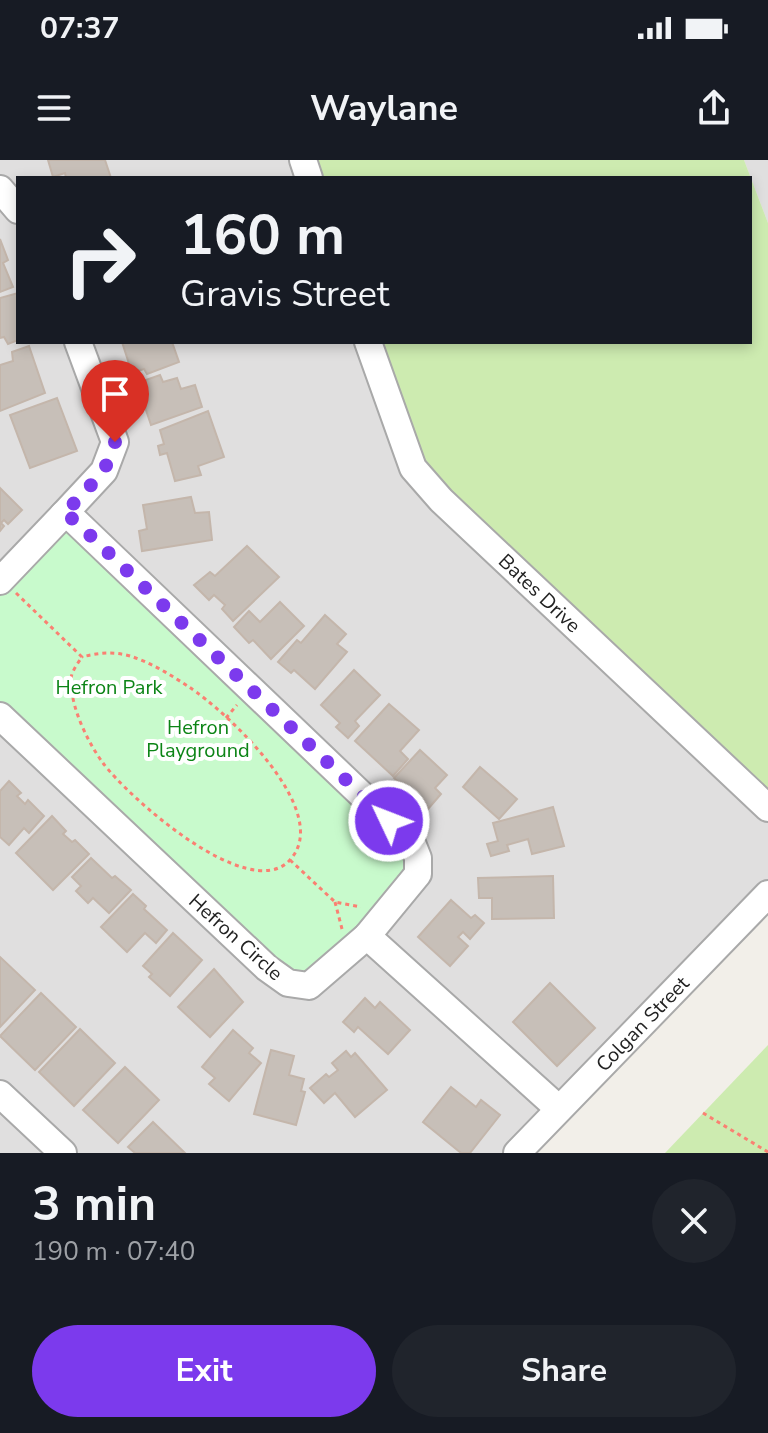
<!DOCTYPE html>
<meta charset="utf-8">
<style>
:root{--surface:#171b24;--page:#20242c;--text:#f1f3f6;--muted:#9ea1a6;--accent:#7c3aed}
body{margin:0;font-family:"Nunito Sans",sans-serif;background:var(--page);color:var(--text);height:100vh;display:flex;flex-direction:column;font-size:30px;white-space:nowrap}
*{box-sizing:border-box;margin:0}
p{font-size:26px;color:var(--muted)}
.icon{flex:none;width:44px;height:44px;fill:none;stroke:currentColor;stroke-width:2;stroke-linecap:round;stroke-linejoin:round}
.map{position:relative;height:993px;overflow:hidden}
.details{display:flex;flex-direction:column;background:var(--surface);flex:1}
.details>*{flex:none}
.hud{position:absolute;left:16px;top:16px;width:736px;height:168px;border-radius:0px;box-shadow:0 4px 12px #0003;background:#171b24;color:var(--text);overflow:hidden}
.pin{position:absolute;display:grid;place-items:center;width:68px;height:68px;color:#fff;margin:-82px -34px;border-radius:50% 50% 50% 0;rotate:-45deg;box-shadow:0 0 8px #0007}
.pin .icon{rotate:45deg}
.me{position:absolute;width:88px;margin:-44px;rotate:313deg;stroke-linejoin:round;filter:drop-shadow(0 0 6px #0008)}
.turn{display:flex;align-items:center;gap:28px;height:168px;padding:0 32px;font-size:36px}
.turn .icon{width:104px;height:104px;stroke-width:2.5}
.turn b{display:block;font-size:56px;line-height:68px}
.round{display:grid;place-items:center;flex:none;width:84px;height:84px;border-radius:42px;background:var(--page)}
.head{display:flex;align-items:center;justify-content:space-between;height:136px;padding:0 32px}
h1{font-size:48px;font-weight:700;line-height:60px}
.cta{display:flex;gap:16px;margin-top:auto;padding:16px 32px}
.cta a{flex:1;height:92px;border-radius:48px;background:var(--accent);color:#fff;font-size:32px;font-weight:700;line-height:92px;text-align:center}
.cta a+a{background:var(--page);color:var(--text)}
.status{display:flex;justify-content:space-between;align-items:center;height:56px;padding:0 40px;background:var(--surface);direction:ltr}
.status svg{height:22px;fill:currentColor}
header{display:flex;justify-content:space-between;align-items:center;height:104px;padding:0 32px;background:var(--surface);font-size:36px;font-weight:700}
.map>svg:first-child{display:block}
</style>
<div class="status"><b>07:37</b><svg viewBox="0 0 49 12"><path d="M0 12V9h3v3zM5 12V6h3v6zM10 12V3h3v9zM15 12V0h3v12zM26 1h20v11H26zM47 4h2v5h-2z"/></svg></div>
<header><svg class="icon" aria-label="menu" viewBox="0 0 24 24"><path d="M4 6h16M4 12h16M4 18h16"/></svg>Waylane<svg class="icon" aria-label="share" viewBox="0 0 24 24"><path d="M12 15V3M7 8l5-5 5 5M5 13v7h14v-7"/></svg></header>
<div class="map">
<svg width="768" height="993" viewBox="0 0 768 993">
<rect width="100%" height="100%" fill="#f2efe9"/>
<!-- residential -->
<g fill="#e0dfdf">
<polygon points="0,0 303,0 309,18 18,18 18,182 368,182 768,648 768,734 517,993 0,993"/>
<polygon points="744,0 768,0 768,63"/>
</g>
<!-- grass -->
<g fill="#cdebb0">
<polygon points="303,0 744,0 768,63 768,648 441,340 368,182 750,182 750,18 309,18"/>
<polygon points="768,885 768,993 665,993"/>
</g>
<!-- park -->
<polygon fill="#c8facc" points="63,355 418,698 367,776 288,823 0,556 0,421"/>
<!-- building -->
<g fill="#c7bfb8" stroke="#c4b6ab" stroke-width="2">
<polygon points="48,0 105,0 111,18 66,18 65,13 53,17"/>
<polygon points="0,79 8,100 3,103 13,127 0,132"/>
<polygon points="18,133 18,180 8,184 4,177 0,178 0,138"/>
<polygon points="122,182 172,182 179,202 147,214 144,209 132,213"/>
<polygon points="29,186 45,233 0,251 0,205 13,201 12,192"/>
<polygon points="160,215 163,222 177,218 181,229 195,225 202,247 151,265 137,223"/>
<polygon points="57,238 77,291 30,308 10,255"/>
<polygon points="208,251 224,297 198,306 201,315 175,321 167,293 160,295 158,286 164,284 160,270"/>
<polygon points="0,328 22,350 8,364 4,360 1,363 4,366 0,371"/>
<polygon points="191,337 195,353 209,352 212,380 142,391 139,371 147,369 143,345"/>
<polygon points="247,386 279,417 233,461 222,449 225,445 214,435 209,440 194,425 210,412 215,416"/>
<polygon points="280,442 304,466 271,499 253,480 249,483 234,467 249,451 260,462"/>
<polygon points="325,455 346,474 337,484 347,492 315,529 294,510 291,513 278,502 297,480 301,483"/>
<polygon points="354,510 380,535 355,561 359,566 348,578 336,567 340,563 321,545"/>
<polygon points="389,544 419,570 400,591 408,599 393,616 355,581"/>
<polygon points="420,590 447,615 435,628 441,634 428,649 394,618"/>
<polygon points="480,607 517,639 499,659 463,627"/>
<polygon points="9,621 21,633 17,636 25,644 28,640 44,656 29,673 24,668 9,685 0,677 0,631"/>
<polygon points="553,647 564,686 532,694 528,679 507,685 509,691 491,696 487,684 498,681 493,663"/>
<polygon points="52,656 66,671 63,674 72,682 75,680 89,694 53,730 16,693"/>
<polygon points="91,698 112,718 115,716 131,730 109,753 93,738 88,743 76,731 81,726 72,717"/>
<polygon points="553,716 554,758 492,759 492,738 479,738 478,718"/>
<polygon points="133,734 146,746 144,749 167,770 156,783 145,773 127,792 101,767"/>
<polygon points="451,740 471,758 475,755 484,763 470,779 463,772 458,777 468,786 450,806 418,777"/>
<polygon points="173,773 202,800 170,836 149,817 152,814 143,806"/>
<polygon points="0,797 35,830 0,867"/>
<polygon points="214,809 243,842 210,877 178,847"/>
<polygon points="550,823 595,868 557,906 513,862"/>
<polygon points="41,833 76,867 35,910 0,876"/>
<polygon points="365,838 375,848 380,842 410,870 388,894 358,867 354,872 343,862"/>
<polygon points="80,869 115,903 74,946 39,912"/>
<polygon points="233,870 253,888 249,893 261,903 229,941 209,924 215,918 202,907"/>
<polygon points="271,890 294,896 289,915 304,919 301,931 305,932 296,965 254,954"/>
<polygon points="346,891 351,897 355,893 387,930 355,957 335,933 324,943 310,928 326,914 329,917 338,910 332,903"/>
<polygon points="125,907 159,940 118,983 83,950"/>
<polygon points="451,927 476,947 481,940 500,955 470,993 461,993 423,962"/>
<polygon points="153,962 185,993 135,993 128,987"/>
</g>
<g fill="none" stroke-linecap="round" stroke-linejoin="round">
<defs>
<g id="minor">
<polyline points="303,0 309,18"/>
<polyline points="0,29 18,50"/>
<path id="s1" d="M368,182L413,308L441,340L768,648"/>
<polyline points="63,355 104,311 115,282 78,182"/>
<polyline points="0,421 63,355 73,359 412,683 418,698 418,714 367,776 309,826 288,823 267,808 0,556"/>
<polyline points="367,776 559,949"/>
<polyline points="0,934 63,993"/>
<path id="s2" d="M517,993L768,734"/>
</g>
</defs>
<!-- minor casing -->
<use href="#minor" stroke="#a9a9a9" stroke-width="30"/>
<!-- path -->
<g stroke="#fa8072" stroke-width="3" stroke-dasharray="4 4" stroke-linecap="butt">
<path d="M16,433L82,497C78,503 72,511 71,518C70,546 87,581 103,603C128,637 247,743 289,701C336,653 226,551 189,527C171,515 150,502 130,496C113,491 97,493 82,497"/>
<polyline points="226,558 237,545"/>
<polyline points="290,700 335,742 361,747"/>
<polyline points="335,742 342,769"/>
<polyline points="703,953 768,992"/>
</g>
<!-- minor -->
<use href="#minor" stroke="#fff" stroke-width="26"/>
</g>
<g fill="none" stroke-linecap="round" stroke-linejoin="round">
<!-- route -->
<polyline stroke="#7c3aed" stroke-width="14" stroke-dasharray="0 25.2" points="115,282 104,311 63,355 73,359 389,661"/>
</g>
<g text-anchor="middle" stroke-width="8" stroke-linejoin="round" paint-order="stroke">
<!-- street labels -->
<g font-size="20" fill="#222" stroke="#fff">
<text dy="7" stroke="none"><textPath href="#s1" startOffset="312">Bates Drive</textPath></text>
<text transform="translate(236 777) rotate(42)" y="7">Hefron Circle</text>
<text dy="7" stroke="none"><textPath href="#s2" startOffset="180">Colgan Street</textPath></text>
</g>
<!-- park labels -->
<g font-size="20" fill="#0c8416" stroke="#fff">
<text x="109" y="534">Hefron Park</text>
<text x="198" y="574">Hefron<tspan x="198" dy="23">Playground</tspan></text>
</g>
</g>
</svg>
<div class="pin" style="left:115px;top:282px;background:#d93025"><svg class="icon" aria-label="arrive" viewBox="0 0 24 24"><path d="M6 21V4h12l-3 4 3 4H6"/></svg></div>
<svg class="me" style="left:389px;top:661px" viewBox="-20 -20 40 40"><circle r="17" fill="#7c3aed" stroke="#fff" stroke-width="3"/><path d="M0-11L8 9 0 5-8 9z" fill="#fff"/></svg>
<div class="hud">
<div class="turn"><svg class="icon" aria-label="right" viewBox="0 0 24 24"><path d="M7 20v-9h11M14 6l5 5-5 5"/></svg><div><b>160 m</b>Gravis Street</div></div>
</div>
</div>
<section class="details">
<div class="head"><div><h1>3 min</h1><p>190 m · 07:40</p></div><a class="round"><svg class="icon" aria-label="close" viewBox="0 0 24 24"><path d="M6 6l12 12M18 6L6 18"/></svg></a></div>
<div class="cta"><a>Exit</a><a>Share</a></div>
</section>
